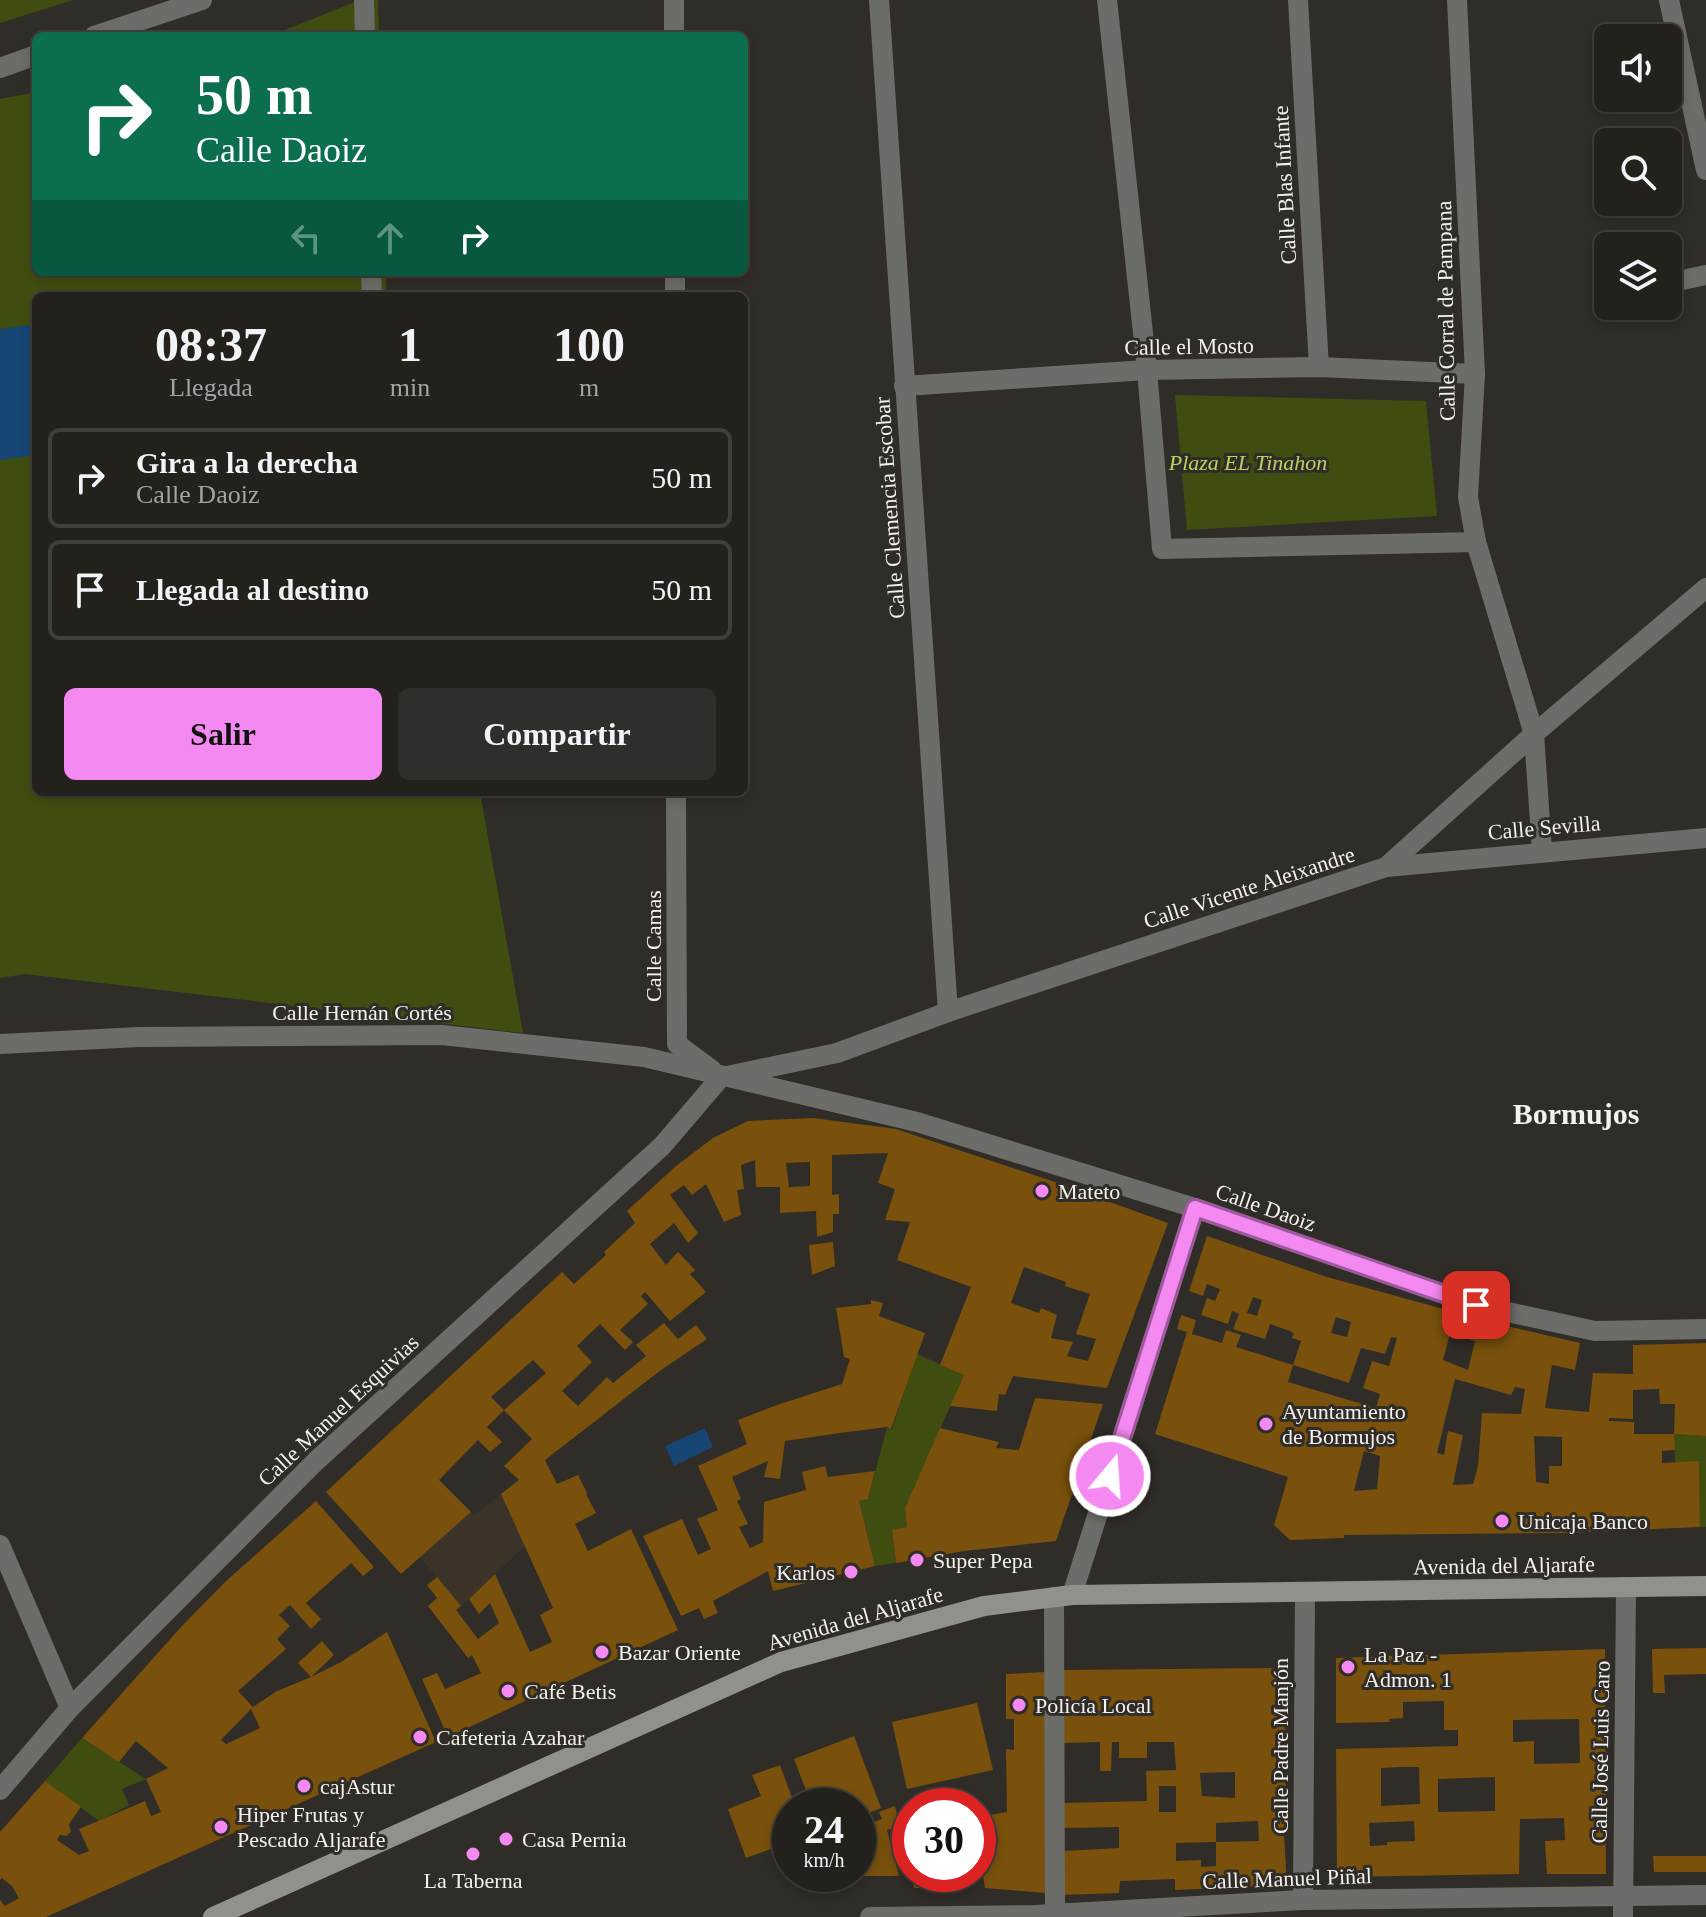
<!DOCTYPE html>
<html lang="es">
<meta charset="utf-8">
<style>
:root{--surface:#24211d;--page:#302e2a;--text:#f1f3f6;--muted:#a3a3a4;--line:#413e3b;--accent:#f389f1}
body{margin:0;font-family:"Times New Roman",serif;background:var(--page);color:var(--text);height:100vh;display:flex;flex-direction:column;font-size:30px;white-space:nowrap}
*{box-sizing:border-box;margin:0}
p{font-size:26px;color:var(--muted)}
.icon{flex:none;width:44px;height:44px;fill:none;stroke:currentColor;stroke-width:2;stroke-linecap:round;stroke-linejoin:round}
.map{position:relative;flex:1;overflow:hidden}
.panel{position:absolute;left:32px;top:292px;width:716px;height:504px;display:flex;flex-direction:column;background:var(--surface);border-radius:12px;box-shadow:0 4px 12px #0003,0 0 0 2px var(--line)}
.panel>*{flex:none}
.top-card{position:absolute;left:32px;top:32px;width:716px;height:244px;border-radius:12px;box-shadow:0 4px 12px #0003,0 0 0 2px var(--line);background:#0b6e4f;color:#fff;overflow:hidden}
.tools{position:absolute;left:1594px;top:24px;display:grid;gap:16px}
.tools a{display:grid;place-items:center;width:88px;height:88px;border-radius:12px;background:var(--surface);box-shadow:0 4px 12px #0003,0 0 0 2px var(--line);font-size:40px}
.speed{position:absolute;left:772px;top:1788px;display:flex;gap:16px;font-size:40px;font-weight:700;text-align:center}
.speed>*{display:grid;place-content:center;width:104px;height:104px;border-radius:50%;background:var(--surface);box-shadow:0 4px 12px #0003,0 0 0 2px var(--line);line-height:1}
.speed small{font-size:20px;font-weight:400}
.speed .limit{border:12px solid #d22;background:#fff;color:#111}
.pin{position:absolute;display:grid;place-items:center;width:68px;height:68px;color:#fff;margin:-34px;border-radius:16px;box-shadow:0 4px 12px #0006}
.me{position:absolute;width:88px;margin:-44px;rotate:18deg;stroke-linejoin:round;filter:drop-shadow(0 0 6px #0008)}
.turn{display:flex;align-items:center;gap:28px;height:168px;padding:0 32px;font-size:36px}
.turn .icon{width:104px;height:104px;stroke-width:2.5}
.turn b{display:block;font-size:56px;line-height:68px}
.lanes{display:flex;align-items:center;height:76px;padding:0 32px;background:#0003;justify-content:center;gap:40px;direction:ltr}
.lanes .off{opacity:.35}
.eta{display:flex;justify-content:space-evenly;align-items:center;height:136px;text-align:center}
.eta b{font-size:48px;font-weight:700;line-height:56px}
.cta{display:flex;gap:16px;margin-top:auto;padding:16px 32px}
.cta a{flex:1;height:92px;border-radius:12px;background:var(--accent);color:#111;font-size:32px;font-weight:700;line-height:92px;text-align:center}
.cta a+a{background:var(--page);color:var(--text)}
ul{padding:0;list-style:none}
li{display:flex;align-items:center;gap:24px;height:100px;margin:0 16px 12px;padding:0 16px;border:4px solid var(--line);border-radius:12px}
li div{flex:1}
li b{display:block;font-size:30px}
li em{font-style:normal}
.map>svg:first-child{display:block}
</style>
<div class="map">
<svg width="1706" height="1917" viewBox="0 0 1706 1917">
<rect width="100%" height="100%" fill="#302c27"/>
<!-- built -->
<polygon fill="#3b3328" points="391,1432 474,1515 501,1494 525,1546 461,1606 420,1557 401,1574 326,1492"/>
<!-- green -->
<g fill="#404d11">
<polygon points="0,0 73,0 0,23"/>
<polygon points="360,0 378,0 379,36 270,36"/>
<polygon points="36,92 36,272 386,272 386,296 36,296 36,792 480,792 523,1033 25,974 0,978 0,99"/>
<polygon points="1175,395 1426,401 1437,516 1187,530"/>
<polygon points="917,1354 964,1375 905,1508 907,1527 892,1531 896,1563 875,1566 859,1501 868,1499 887,1427 892,1429"/>
<polygon points="1674,1434 1706,1436 1706,1527 1700,1527 1699,1462 1675,1463"/>
<polygon points="82,1738 146,1779 122,1789 129,1805 99,1821 45,1781"/>
</g>
<!-- water -->
<g fill="#174574">
<polygon points="36,324 36,455 0,460 0,329"/>
<polygon points="705,1428 713,1447 674,1466 665,1446"/>
</g>
<!-- building -->
<g fill="#79510c" fill-rule="evenodd">
<path d="M813,1118L896,1129L1049,1180L1168,1223L1107,1388L1013,1376L1005,1395L999,1394L997,1411L950,1406L964,1375L940,1365L971,1287L897,1260L910,1222L885,1220L895,1189L878,1183L888,1153L832,1155V1195L839,1194V1214H833V1232L817,1237L816,1211L780,1213V1187H756L755,1160L741,1165L744,1189L737,1190L741,1215L724,1222L706,1184L692,1195L684,1185L670,1195L698,1233L688,1243L674,1223L650,1244L666,1265L678,1252L695,1270L690,1274L706,1292L670,1321L645,1292L641,1296L648,1304L620,1330L633,1342L625,1350L600,1324L577,1346L592,1362L562,1391L578,1406L607,1377L613,1383L646,1356L636,1345L664,1323L678,1339L696,1325L707,1339L661,1370L545,1460L557,1484L578,1475L587,1493L586,1494L596,1513L575,1524L588,1551L631,1529L678,1630L448,1737L422,1679L437,1673L445,1689L481,1673L472,1655L468,1658L428,1606L437,1598L427,1585L437,1577L461,1606L456,1610L478,1639L499,1623L490,1603L479,1614L469,1599L495,1574L530,1652L552,1642L540,1615L553,1608L501,1494L519,1480L504,1466L532,1439L504,1410L546,1373L533,1360L491,1397L504,1410L487,1427L502,1442L490,1452L478,1440L439,1480L471,1512L401,1574L326,1492L562,1272L574,1284L606,1255L604,1252L635,1223L627,1211L676,1166L713,1138L748,1121ZM810,1162V1186L789,1187L786,1163ZM1024,1267L1066,1282L1065,1286L1090,1294L1076,1334L1096,1339L1088,1361L1067,1356L1073,1342L1051,1338L1057,1315L1041,1308L1039,1313L1011,1303Z"/>
<path d="M1207,1236L1327,1277L1498,1324L1580,1343L1575,1370L1552,1365L1545,1408L1589,1412L1593,1373L1633,1374V1345L1706,1343V1436L1674,1434L1675,1404H1660L1659,1389L1633,1390V1419L1609,1418V1421L1634,1422V1434H1674L1675,1450L1662,1451V1463L1699,1461L1700,1527L1563,1533L1344,1535V1538L1290,1540L1274,1525L1288,1477L1155,1434L1187,1332L1177,1329L1181,1315L1196,1320L1192,1334L1222,1343L1226,1330L1241,1335L1236,1347L1293,1365L1288,1382L1376,1408L1380,1394L1363,1388L1372,1361L1389,1366L1397,1338L1391,1337L1385,1354L1361,1348L1349,1383L1293,1365L1301,1341L1292,1338L1294,1334L1290,1331L1270,1324L1265,1339L1233,1329L1239,1314L1232,1311L1228,1324L1201,1315L1207,1298L1215,1301L1220,1289L1207,1284L1203,1296L1189,1291ZM1253,1297L1262,1300L1257,1316L1247,1313ZM1336,1317L1351,1322L1347,1337L1331,1333ZM1450,1334L1475,1341L1468,1370L1443,1360ZM1455,1379L1511,1395L1515,1387L1525,1389L1521,1414L1482,1413L1478,1466L1473,1484L1453,1485L1463,1435L1448,1431L1444,1455L1437,1453ZM1534,1436L1562,1437V1466H1549V1484L1536,1482ZM1364,1451L1380,1456L1377,1489L1354,1491Z"/>
<polygon points="833,1242 835,1266 812,1275 809,1245"/>
<polygon points="871,1300 883,1303 879,1316 925,1333 891,1429 887,1427 840,1433 785,1441 780,1479 764,1477 768,1461 732,1477 741,1499 737,1501 748,1524 739,1527 750,1548 763,1542 764,1502 806,1490 802,1472 825,1466 828,1477 875,1471 868,1499 859,1501 875,1566 773,1591 768,1571 713,1601 718,1613 704,1619 699,1608 681,1616 643,1536 682,1519 698,1555 711,1549 697,1519 718,1510 698,1466 747,1444 738,1420 777,1405 842,1384 850,1359 844,1357 836,1308 871,1304"/>
<polygon points="1035,1398 1103,1404 1056,1541 964,1551 896,1563 892,1530 907,1527 905,1508 940,1428 999,1442 996,1448 1019,1450"/>
<path d="M316,1501L374,1567L363,1576L351,1563L306,1603L321,1619L311,1629L290,1605L279,1615L290,1626L277,1639L286,1649L238,1691L253,1707L277,1691L311,1677L298,1663L322,1641L334,1655L311,1677L341,1662L387,1632L436,1742L46,1917H0V1900L5,1906L19,1898L12,1886L2,1878L0,1880V1832L45,1781L81,1807L69,1824L71,1832L66,1836L60,1835L57,1840L79,1855L89,1851L79,1829L145,1801L151,1816L161,1812L146,1779L168,1768L136,1741L119,1762L82,1738L181,1627L225,1582ZM251,1709L260,1728L226,1744L221,1740Z"/>
<polygon points="1706,1648 1706,1674 1664,1675 1665,1693 1653,1693 1652,1649"/>
<path d="M1605,1649L1606,1874H1547L1545,1841L1565,1840L1564,1818L1520,1819L1519,1874L1337,1877L1336,1749L1458,1746V1730H1444V1701L1403,1702V1718L1389,1719L1390,1722L1336,1723V1658ZM1579,1719L1580,1763L1534,1764V1741L1513,1742V1720ZM1401,1767H1419L1420,1804L1381,1806V1768ZM1495,1777V1811L1438,1812V1779ZM1414,1821L1415,1841L1387,1842V1845L1370,1846L1369,1823Z"/>
<path d="M1285,1668L1286,1834H1284L1287,1885L1175,1890V1879L1120,1881L1119,1893L1063,1895V1851L1119,1848V1827L1063,1828L1062,1803L1147,1801L1146,1771L1176,1770L1174,1742H1147V1758H1119V1742H1112L1111,1771H1100V1742L1062,1743L1060,1670ZM1235,1772V1798L1202,1796L1200,1773ZM1159,1786H1176V1812H1159ZM1258,1821L1259,1841L1216,1842V1866L1201,1867V1860L1176,1861V1843L1216,1842V1823Z"/>
<polygon points="1045,1672 1046,1893 985,1888 978,1844 978,1817 1007,1812 1006,1749 1014,1750 1014,1719 1006,1719 1006,1674"/>
<polygon points="977,1703 993,1770 907,1789 892,1722"/>
<polygon points="854,1736 881,1808 858,1817 858,1806 812,1806 794,1759"/>
<polygon points="780,1765 795,1806 790,1806 790,1842 746,1858 728,1809 761,1796 752,1775"/>
<polygon points="895,1806 900,1827 887,1830 899,1876 858,1876 858,1828 882,1819 879,1812"/>
<polygon points="1653,1856 1706,1856 1706,1872 1654,1872"/>
<polygon points="792,1874 830,1874 834,1885 812,1889 811,1885 796,1885"/>
<polygon points="911,1874 931,1874 932,1888 914,1888"/>
</g>
<g fill="none" stroke-linecap="round" stroke-linejoin="round">
<!-- pedestrian -->
<polyline stroke="#6c6d69" stroke-width="20" points="1054,1597 1055,1913"/>
<!-- minor -->
<g stroke="#6c6d69" stroke-width="20">
<polyline points="364,0 365,36"/>
<polyline points="674,0 674,36"/>
<polyline points="879,0 948,1012"/>
<polyline points="1107,0 1147,370 1162,549 1476,542"/>
<polyline points="1298,0 1319,367"/>
<polyline points="1457,0 1475,374 1468,497 1476,542 1534,734 1542,851"/>
<polyline points="1669,0 1706,170"/>
<polyline points="94,36 202,0"/>
<polyline points="0,68 36,55"/>
<polyline points="371,272 372,296"/>
<polyline points="675,272 675,296"/>
<polyline points="1668,283 1706,275"/>
<polyline points="904,386 1147,370 1319,367 1475,374"/>
<polyline points="676,792 677,1044 712,1070"/>
<polyline points="1386,867 1706,838"/>
<polyline points="0,1044 139,1037 442,1035 644,1057 917,1122 1195,1208 1476,1305 1595,1331 1706,1329"/>
<polyline points="727,1076 837,1053 948,1012 1386,867 1534,734 1706,588"/>
<polyline points="0,1545 70,1708"/>
<polyline points="1072,1595 1195,1208"/>
<polyline points="0,1790 70,1708 316,1461 662,1146 721,1077"/>
<polyline points="1303,1900 1305,1592"/>
<polyline points="870,1917 1035,1915 1303,1900 1706,1895"/>
<polyline points="1623,1917 1626,1587"/>
</g>
<!-- secondary -->
<polyline stroke="#90918b" stroke-width="20" points="213,1917 781,1662 984,1606 1072,1595 1706,1586"/>
</g>
<g fill="none" stroke-linecap="round" stroke-linejoin="round">
<defs>
<polyline id="route" points="1110,1476 1195,1208 1476,1305"/>
</defs>
<!-- route casing -->
<use href="#route" stroke="#9e599d" stroke-width="20"/>
<!-- route -->
<use href="#route" stroke="#f389f1" stroke-width="14"/>
</g>
<!-- markers -->
<g fill="#f389f1" stroke="#302c27" stroke-width="3">
<circle cx="1042" cy="1191" r="8"/>
<circle cx="1266" cy="1424" r="8"/>
<circle cx="1502" cy="1521" r="8"/>
<circle cx="917" cy="1560" r="8"/>
<circle cx="851" cy="1572" r="8"/>
<circle cx="602" cy="1652" r="8"/>
<circle cx="1348" cy="1667" r="8"/>
<circle cx="508" cy="1691" r="8"/>
<circle cx="1019" cy="1705" r="8"/>
<circle cx="420" cy="1737" r="8"/>
<circle cx="304" cy="1786" r="8"/>
<circle cx="221" cy="1827" r="8"/>
<circle cx="506" cy="1839" r="8"/>
<circle cx="473" cy="1854" r="8"/>
</g>
<g text-anchor="middle" stroke-width="6" stroke-linejoin="round" paint-order="stroke">
<!-- street labels -->
<g font-size="22" fill="#f4f1ee" stroke="#302c27">
<text transform="translate(1284 185) rotate(-93)" y="8">Calle Blas Infante</text>
<text transform="translate(1445 311) rotate(-91)" y="8">Calle Corral de Pampana</text>
<text transform="translate(1189 346) rotate(-1)" y="8">Calle el Mosto</text>
<text transform="translate(889 508) rotate(-94)" y="8">Calle Clemencia Escobar</text>
<text transform="translate(1544 827) rotate(-5)" y="8">Calle Sevilla</text>
<text transform="translate(1249 887) rotate(-18)" y="8">Calle Vicente Aleixandre</text>
<text transform="translate(653 946) rotate(-90)" y="8">Calle Camas</text>
<text x="362" y="1020">Calle Hernán Cortés</text>
<text transform="translate(1266 1207) rotate(19)" y="8">Calle Daoiz</text>
<text transform="translate(338 1410) rotate(-43)" y="8">Calle Manuel Esquivias</text>
<text transform="translate(1504 1565) rotate(-1)" y="8">Avenida del Aljarafe</text>
<text transform="translate(855 1618) rotate(-16)" y="8">Avenida del Aljarafe</text>
<text transform="translate(1280 1746) rotate(-90)" y="8">Calle Padre Manjón</text>
<text transform="translate(1600 1752) rotate(-89)" y="8">Calle José Luis Caro</text>
<text transform="translate(1287 1878) rotate(-2)" y="8">Calle Manuel Piñal</text>
</g>
<!-- park labels -->
<g font-size="22" font-style="italic" fill="#b7d45e" stroke="#302c27">
<text x="1248" y="470">Plaza EL Tinahon</text>
</g>
<!-- poi labels -->
<g font-size="22" fill="#f4f1ee" stroke="#302c27" text-anchor="start">
<text x="1058" y="1199">Mateto</text>
<text x="1282" y="1419">Ayuntamiento<tspan x="1282" dy="25">de Bormujos</tspan></text>
<text x="1518" y="1529">Unicaja Banco</text>
<text x="933" y="1568">Super Pepa</text>
<text x="835" y="1580" text-anchor="end">Karlos</text>
<text x="618" y="1660">Bazar Oriente</text>
<text x="1364" y="1662">La Paz -<tspan x="1364" dy="25">Admon. 1</tspan></text>
<text x="524" y="1699">Café Betis</text>
<text x="1035" y="1713">Policía Local</text>
<text x="436" y="1745">Cafeteria Azahar</text>
<text x="320" y="1794">cajAstur</text>
<text x="237" y="1822">Hiper Frutas y<tspan x="237" dy="25">Pescado Aljarafe</tspan></text>
<text x="522" y="1847">Casa Pernia</text>
<text x="473" y="1888" text-anchor="middle">La Taberna</text>
</g>
<!-- district labels -->
<g font-size="30" font-weight="bold" fill="#f4f1ee" stroke="#302c27">
<text x="1576" y="1124">Bormujos</text>
</g>
</g>
</svg>
<div class="tools">
<a><svg class="icon" aria-label="sound" viewBox="0 0 24 24"><path d="M4 9h4l5-4v14l-5-4H4zM17 9q2 3 0 6"/></svg></a>
<a><svg class="icon" aria-label="search" viewBox="0 0 24 24"><circle cx="10" cy="10" r="6"/><path d="M15 15l6 6"/></svg></a>
<a><svg class="icon" aria-label="layers" viewBox="0 0 24 24"><path d="M12 4l9 5-9 5-9-5zM3 14l9 5 9-5"/></svg></a>
</div>
<div class="speed"><div>24<small>km/h</small></div><div class="limit">30</div></div>
<div class="pin" style="left:1476px;top:1305px;background:#d93025"><svg class="icon" aria-label="arrive" viewBox="0 0 24 24"><path d="M6 21V4h12l-3 4 3 4H6"/></svg></div>
<svg class="me" style="left:1110px;top:1476px" viewBox="-20 -20 40 40"><circle r="17" fill="#f389f1" stroke="#fff" stroke-width="3"/><path d="M0-11L8 9 0 5-8 9z" fill="#fff"/></svg>
<div class="top-card">
<div class="turn"><svg class="icon" aria-label="right" viewBox="0 0 24 24"><path d="M7 20v-9h11M14 6l5 5-5 5"/></svg><div><b>50 m</b>Calle Daoiz</div></div>
<div class="lanes"><svg class="icon off" aria-label="left" viewBox="0 0 24 24"><path d="M17 20v-9H6M10 6l-5 5 5 5"/></svg><svg class="icon off" aria-label="ahead" viewBox="0 0 24 24"><path d="M12 20V5M6 11l6-6 6 6"/></svg><svg class="icon" aria-label="right" viewBox="0 0 24 24"><path d="M7 20v-9h11M14 6l5 5-5 5"/></svg></div>
</div>
<section class="panel">
<div class="eta">
<div><b>08:37</b><p>Llegada</p></div>
<div><b>1</b><p>min</p></div>
<div><b>100</b><p>m</p></div>
</div>
<ul>
<li><svg class="icon" aria-label="right" viewBox="0 0 24 24"><path d="M7 20v-9h11M14 6l5 5-5 5"/></svg><div><b>Gira a la derecha</b><p>Calle Daoiz</p></div><em>50 m</em></li>
<li><svg class="icon" aria-label="arrive" viewBox="0 0 24 24"><path d="M6 21V4h12l-3 4 3 4H6"/></svg><div><b>Llegada al destino</b></div><em>50 m</em></li>
</ul>
<div class="cta"><a>Salir</a><a>Compartir</a></div>
</section>
</div>
